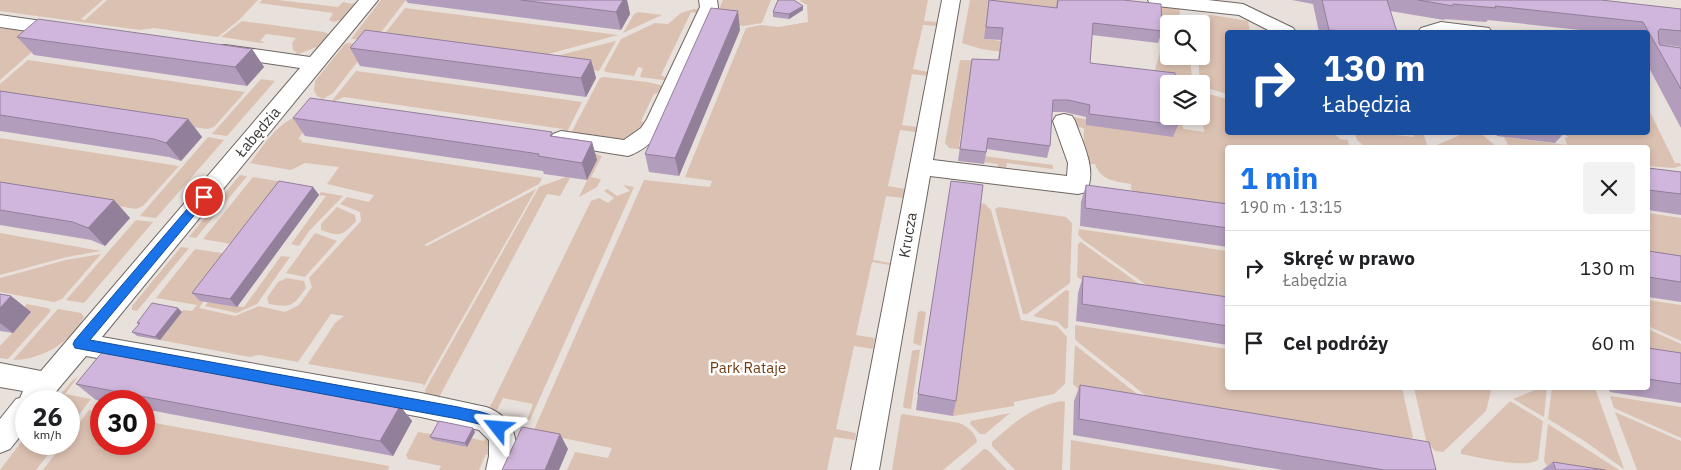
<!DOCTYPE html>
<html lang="pl">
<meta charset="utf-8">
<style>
:root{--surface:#fff;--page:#f2f2f2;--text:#202124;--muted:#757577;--line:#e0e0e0;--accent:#1a73e8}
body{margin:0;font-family:"IBM Plex Sans",sans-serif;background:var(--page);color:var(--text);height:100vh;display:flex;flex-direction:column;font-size:19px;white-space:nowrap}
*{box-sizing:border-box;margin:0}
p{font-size:16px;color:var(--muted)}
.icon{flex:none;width:28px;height:28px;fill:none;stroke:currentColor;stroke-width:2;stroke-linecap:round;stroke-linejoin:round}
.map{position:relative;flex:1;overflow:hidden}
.details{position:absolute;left:1225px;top:145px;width:425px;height:245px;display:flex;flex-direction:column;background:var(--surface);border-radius:5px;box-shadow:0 2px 8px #0003}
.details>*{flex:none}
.top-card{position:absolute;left:1225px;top:30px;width:425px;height:105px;border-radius:5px;box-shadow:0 2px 8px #0003;background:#1a4fa0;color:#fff;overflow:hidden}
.fabs{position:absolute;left:1160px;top:15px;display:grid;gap:10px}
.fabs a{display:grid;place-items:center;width:50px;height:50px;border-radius:5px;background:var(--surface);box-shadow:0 2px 8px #0003;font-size:25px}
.speed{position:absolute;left:15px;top:390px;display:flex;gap:10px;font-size:25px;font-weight:700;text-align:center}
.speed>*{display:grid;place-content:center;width:65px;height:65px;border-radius:50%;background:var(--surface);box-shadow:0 2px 8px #0003;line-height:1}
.speed small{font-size:12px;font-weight:400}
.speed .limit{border:8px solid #d22;background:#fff;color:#111}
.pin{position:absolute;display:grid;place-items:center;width:42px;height:42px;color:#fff;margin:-21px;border:2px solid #fff;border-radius:50%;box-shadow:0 1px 5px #0007}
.me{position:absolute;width:55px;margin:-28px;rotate:298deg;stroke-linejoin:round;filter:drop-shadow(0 0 4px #0008)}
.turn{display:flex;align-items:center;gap:18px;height:105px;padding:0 15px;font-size:22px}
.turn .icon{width:65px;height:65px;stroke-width:2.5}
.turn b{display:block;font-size:35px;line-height:42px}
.round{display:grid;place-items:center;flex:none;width:52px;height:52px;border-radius:5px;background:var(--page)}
.head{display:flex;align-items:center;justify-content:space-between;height:85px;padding:0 15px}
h1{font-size:30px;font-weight:800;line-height:38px;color:var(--accent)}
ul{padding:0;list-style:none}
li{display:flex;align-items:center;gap:15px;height:75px;padding:0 15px;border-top:1px solid var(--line)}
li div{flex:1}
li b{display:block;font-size:19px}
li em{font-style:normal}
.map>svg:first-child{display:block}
</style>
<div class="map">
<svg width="1681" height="470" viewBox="0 0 1681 470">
<rect width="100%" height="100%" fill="#e8e0db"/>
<!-- green -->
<g fill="#dbc1b1">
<polygon points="0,0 103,0 81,19 85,20 107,0 258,0 239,20 218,37 154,28 140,30 0,11"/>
<polygon points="262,0 278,0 338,7 343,2 352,4 356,2 343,19 334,22 329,20 333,13 259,3"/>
<polygon points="381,0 406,0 375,40 351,39"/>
<polygon points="723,0 771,0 762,23 743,26 713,23"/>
<polygon points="801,0 928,0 924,21 938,22 937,26 923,25 913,69 928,72 927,76 912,74 902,125 917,127 916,132 900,130 888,186 905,189 903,198 886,196 873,260 890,263 890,265 872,262 856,335 875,338 873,349 854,346 836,429 856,433 855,440 834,437 827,470 567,470 575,452 608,458 612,448 533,432 644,180 710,187 712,181 685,177 746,28 761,25 778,27 808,22 807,5 800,1"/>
<path d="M970,0H1125L1172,5L1179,8L1180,14L1174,18L1172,24H1169V27L1165,28L1055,20L985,39L1053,47C1015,52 999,56 962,43Z"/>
<polygon points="405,8 618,35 523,61 379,41"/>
<polygon points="694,9 704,9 702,14 691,12 661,75 671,81 640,77 643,68 638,67 634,76 606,72 604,70 621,39 655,23 668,24 681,13"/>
<polygon points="638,12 662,15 623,33 634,14"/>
<polygon points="1212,15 1248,21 1250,32 1228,32 1227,94 1204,87 1200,83 1198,56 1201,56 1201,46 1203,45 1201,16"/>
<polygon points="242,21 324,32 329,34 317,47 298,54 293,50 292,43 296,38 266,34 260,41 265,42 261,43 221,37"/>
<polygon points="0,28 51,35 0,80"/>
<polygon points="616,41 599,71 532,62"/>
<polygon points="349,43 367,45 369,47 333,93 323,99 317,96 314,91 315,81 345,44"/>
<polygon points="1169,52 1169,56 1190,56 1192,81 1188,83 1154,73 1160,53"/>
<polygon points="28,60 245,92 214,127 207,129 0,98 0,84"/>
<polygon points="960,60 985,61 971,71 959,146 974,151 949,148 945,143"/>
<polygon points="356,71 582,102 567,132 558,135 563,129 344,97 330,103"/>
<polygon points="604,77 647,82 669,87 667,90 654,94 641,121 651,126 624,142 571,133 600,78"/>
<polygon points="261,79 275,81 227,136 212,134"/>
<path d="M1205,93L1227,99L1228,132L1334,133L1340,139L1348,140L1349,147L1228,148L1227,211L1143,199L1131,189V184C1115,181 1101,181 1095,164H1083L1084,128L1077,127L1073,123V117L1086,119V125L1181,116L1183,129L1204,132L1201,94Z"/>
<polygon points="1648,108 1675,163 1680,163 1681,166 1673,168 1648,166 1648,148 1509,147 1504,137 1567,145 1565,138 1568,137 1563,133 1648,132"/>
<path d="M303,114H317L298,139L302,140L301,142L542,178L539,184L424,245L427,246L536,189L424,386L423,384L308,364L335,323L344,316L331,314L298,362L259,355L250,357L160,340L183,310L192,311L197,305L156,298L195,249L235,255L199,308L235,316L259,306L285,312L299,305L312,287L309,278L361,221L360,212L340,204L347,197L369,202L374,195L327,184L339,167L305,163L291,170L250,163C265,144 278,121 303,114Z"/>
<polygon points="1479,132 1497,147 1438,147 1437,145 1465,133"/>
<polygon points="1355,133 1376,133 1414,137 1413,133 1423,133 1428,147 1378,147 1363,145 1357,140"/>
<polygon points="208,137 224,140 156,218 140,216"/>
<polygon points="0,138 179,166 143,206 136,209 0,186"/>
<polygon points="590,152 602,156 591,177 601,179 597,187 579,197 597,160"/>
<polygon points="960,153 1053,165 1053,169 1007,163 1005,173 997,172 998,164 959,159"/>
<polygon points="240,175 247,176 196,238 189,237"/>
<polygon points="253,177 290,183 242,246 203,239"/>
<polygon points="566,177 570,178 560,196 547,194 436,403 427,401 425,390 539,187"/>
<polygon points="623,185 634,187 530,420 527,420 533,404 503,398 495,414 479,406 489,407 492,403 591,201 599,198 608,203 614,198 604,191 607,189 617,196 630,191"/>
<polygon points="321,192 343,196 310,230 299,246 291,244 326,196 319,195"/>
<polygon points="980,203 985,204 991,210 1021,320 1057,326 1067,337 1065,384 1054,394 1014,402 1014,406 953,416"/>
<path d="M337,207L355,215L356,221C342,236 340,237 321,230V224Z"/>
<polygon points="999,207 1066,217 1072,223 1070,283 1027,314 1023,314 995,209"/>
<polygon points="1648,213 1681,218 1681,267 1648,262"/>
<polygon points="136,220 153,222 84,303 66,300"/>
<polygon points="1079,229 1227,251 1227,305 1162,296 1083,240 1078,235"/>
<polygon points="0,233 101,251 67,257 0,275"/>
<polygon points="315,233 337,241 305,277 286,273"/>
<polygon points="1081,242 1149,291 1089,284 1077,277 1078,244"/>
<polygon points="181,247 189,248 137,311 132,310 132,306"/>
<polygon points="101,254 62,299 54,302 0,292 0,278 66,260"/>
<polygon points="281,256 290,257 257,304 237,313 205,306 208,302 244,307"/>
<path d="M287,278L304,281L306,288C293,306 292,308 269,304L267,298L278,282Z"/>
<polygon points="1066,290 1069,291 1068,328 1065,329 1058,322 1033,316"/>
<polygon points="1648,300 1681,305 1681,341 1648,326"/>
<polygon points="27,304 47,308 50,309 50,312 8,359 0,358 0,346 31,313 21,311"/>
<path d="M58,309L81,313L84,317C72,342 41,360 13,360Z"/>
<polygon points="921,311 926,312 921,346 913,343 918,312"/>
<polygon points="1075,325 1227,349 1228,388 1402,388 1413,437 1407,444 1154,402 1079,343 1075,339"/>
<polygon points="1648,329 1681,344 1681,362 1648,357"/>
<polygon points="1075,345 1141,397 1142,400 1078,389 1073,384"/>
<polygon points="914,350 920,350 911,409 904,408 903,406 912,351"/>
<polygon points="78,377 65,394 91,399 69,428 69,401 55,401 72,381"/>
<polygon points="1414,388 1486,388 1491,391 1486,411 1443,452 1435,451 1426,440"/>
<polygon points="1540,388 1547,388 1544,417 1513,399"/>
<polygon points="1552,388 1595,388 1624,469 1583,440 1548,419"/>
<polygon points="1610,396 1681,407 1681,438 1614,408"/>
<path d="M1061,401L1065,402L1062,470H1015L992,446V442C1015,422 1030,408 1061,401Z"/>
<path d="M1510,401L1543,421L1538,460C1523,469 1479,457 1461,454V450Z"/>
<polygon points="89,410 101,413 101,444 144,444 144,421 389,466 388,470 43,470 63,444 69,444 69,436"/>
<polygon points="1615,412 1681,441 1681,470 1637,470"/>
<polygon points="1010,413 985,434 980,434 970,424 971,421"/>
<path d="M903,414L959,423C967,426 976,433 977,442L943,470H892L901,415Z"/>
<polygon points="1548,424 1619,470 1574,470 1547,466 1544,461"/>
<polygon points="418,432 436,435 433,440 467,447 472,438 484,441 487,437 495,439 496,462 486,454 479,470 439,470 441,466 408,459 406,455"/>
<polygon points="26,436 26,444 56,444 36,470 0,470"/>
<polygon points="1071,440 1248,470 1070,470"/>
<polygon points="984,449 988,450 1007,470 960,470"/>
</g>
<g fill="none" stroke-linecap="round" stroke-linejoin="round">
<defs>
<g id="minor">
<path d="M359,0H378L102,337L421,393L486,407C515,417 520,442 514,470H486L489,456V440L479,430L421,417L86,356L48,401H26V429L10,449L0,453V419L16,399L20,398L23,391L0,387V363L41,371L300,68L225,57L218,56L215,51L218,46L225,45L310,57Z"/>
<path d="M699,0H717L718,7L668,121C658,137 646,150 628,156L553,144L550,139L553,134L561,131L624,140L641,128L647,119L700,7Z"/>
<path d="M942,0H960L933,160L1067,176L1068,163L1053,121L1056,116L1064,114L1072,116L1075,121C1082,142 1098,170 1086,192L1078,194L930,176L879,470H851Z"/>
<polygon points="1148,0 1208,0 1243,4 1293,28 1296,32 1272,32 1239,15 1157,6 1150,4"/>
<polygon points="0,15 63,24 70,26 73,30 70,34 63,36 0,27"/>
<polygon points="1441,22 1489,28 1492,32 1418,32 1421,28"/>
</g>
</defs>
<!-- minor casing -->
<use href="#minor" stroke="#6e6763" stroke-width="2"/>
<!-- minor -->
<use href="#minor" fill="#fff" fill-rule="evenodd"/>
</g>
<!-- wall -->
<g fill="#b39dbd">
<polygon points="406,0 627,0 630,14 621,30 408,3"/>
<polygon points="989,0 1056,8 1057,0 1123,0 1162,31 1158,43 1092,35 1090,63 1178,125 1173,137 1086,125 1086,117 1064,112 1052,112 1050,146 1047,158 987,149 984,164 958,161 972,59 998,60 1001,40 984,39"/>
<polygon points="1292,0 1601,0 1681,9 1681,47 1660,44 1681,48 1681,128 1648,66 1648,32 1599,32 1488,20 1486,22 1445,19 1444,20 1390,11 1397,32 1319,32 1313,4"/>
<polygon points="803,10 789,19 773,17 773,12"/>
<polygon points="740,30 679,176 649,172 645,154"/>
<polygon points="17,37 252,49 264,67 247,86 34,55"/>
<polygon points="350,48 591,60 596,78 586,97 360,66"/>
<polygon points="0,91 188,119 202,137 181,161 169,157 0,131"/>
<polygon points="293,118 554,136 592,142 597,160 587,180 544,174 543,171 305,136"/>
<polygon points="1496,132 1565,132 1555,143 1497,136"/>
<polygon points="1648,168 1681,172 1681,215 1648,210"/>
<polygon points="0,182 114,200 130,218 105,246 91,240 0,225"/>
<polygon points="1086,185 1228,204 1228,247 1080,226 1081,202"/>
<polygon points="313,187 319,195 237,307 200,301 192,293"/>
<polygon points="1648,251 1681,256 1681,302 1648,297"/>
<polygon points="1083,276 1228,297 1228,345 1076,321 1078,293"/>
<polygon points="0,294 11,296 31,312 13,333 0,331"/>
<polygon points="182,312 160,340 137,336 132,332 139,325 137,323"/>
<polygon points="1648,348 1681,353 1681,403 1610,392 1608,388 1648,388"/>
<polygon points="76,384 400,406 412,421 393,456 144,409 144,401 102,401 96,400"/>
<polygon points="1080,385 1436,470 1283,470 1073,435 1074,401"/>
<polygon points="918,394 956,401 953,416 916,410"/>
<polygon points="475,432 467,447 433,440 430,437"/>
<polygon points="1553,462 1605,470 1542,470"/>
</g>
<!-- shaded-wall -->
<g fill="#927f9a">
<polygon points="623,0 627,0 630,14 621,30 616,12"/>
<polygon points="803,6 803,10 789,19 789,14"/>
<polygon points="738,11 740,30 679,176 675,158"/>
<polygon points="252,49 264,67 247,86 235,67"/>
<polygon points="591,60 596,78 586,97 581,78"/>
<polygon points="188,119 202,137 181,161 166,143"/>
<polygon points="592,142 597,160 587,180 582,163"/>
<polygon points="313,187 319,195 237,307 230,299"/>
<polygon points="114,200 130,218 105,246 88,228"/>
<polygon points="11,296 31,312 13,333 0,323 0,308"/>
<polygon points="178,308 182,312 160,340 155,337"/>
<polygon points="400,406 412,421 393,456 380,441"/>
<polygon points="473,428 475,432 467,447 465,443"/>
<polygon points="560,434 568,449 559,470 545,470"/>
</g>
<!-- building -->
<g fill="#d0b6dc" stroke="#927f9a">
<polygon points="521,0 623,0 616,12"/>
<polygon points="778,0 794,0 803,6 789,14 773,12"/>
<polygon points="989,0 1057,8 1058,0 1123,0 1161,4 1162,31 1093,23 1090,63 1175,73 1176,84 1169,84 1169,116 1177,116 1178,125 1089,114 1090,105 1068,100 1053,100 1050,146 988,138 986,152 960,149 972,59 999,60 1003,28 986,27"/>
<polygon points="1322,0 1387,0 1397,32 1355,32 1329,30"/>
<polygon points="1418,0 1601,0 1681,9 1681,31 1660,29 1658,31 1659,43 1660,45 1681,48 1681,89 1643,22 1495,6 1496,8 1453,4 1453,6"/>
<polygon points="711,8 738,11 675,158 645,154"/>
<polygon points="38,19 252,49 235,67 17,37"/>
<polygon points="365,30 591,60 581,78 350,48"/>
<polygon points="0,91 188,119 166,143 154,139 0,115"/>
<polygon points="310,98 552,132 550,136 592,142 582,163 538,156 539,154 293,118"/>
<polygon points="1648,168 1681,172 1681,194 1648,190"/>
<polygon points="279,181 313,187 230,299 192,293"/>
<polygon points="951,181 983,185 956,401 918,394"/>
<polygon points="0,182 114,200 88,228 73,222 0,210"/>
<polygon points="1086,185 1228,204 1228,228 1085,208"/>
<polygon points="1648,251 1681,256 1681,282 1648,277"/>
<polygon points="1083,276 1228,297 1228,326 1082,304"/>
<polygon points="0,294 11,296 0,308"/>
<polygon points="152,303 178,308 155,337 132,332 140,323 137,323"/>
<polygon points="1648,348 1681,353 1681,384 1648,379"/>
<polygon points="103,351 400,406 380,441 76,384"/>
<polygon points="1080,385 1429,442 1436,470 1384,470 1079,419"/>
<polygon points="439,421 473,428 465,443 430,437"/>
<polygon points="522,427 560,434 545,470 502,470"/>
<polygon points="1553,462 1605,470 1556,470"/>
</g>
<!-- route -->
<path fill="#1a73e8" stroke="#114b97" d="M204,193L209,197L207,200L90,340L458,407C474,411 497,412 505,428L503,433L498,435L483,425L458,419L75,348L73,344L75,340L200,194Z"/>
<g text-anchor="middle" stroke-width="5" stroke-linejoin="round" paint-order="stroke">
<!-- street labels -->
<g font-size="15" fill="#393634" stroke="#fff">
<text transform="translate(258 132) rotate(-50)" y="5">Łabędzia</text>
<text transform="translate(908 235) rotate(-80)" y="5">Krucza</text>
</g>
<!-- park labels -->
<g font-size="15" fill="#703d12" stroke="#fff">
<text x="748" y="373">Park Rataje</text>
</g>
</g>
</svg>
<div class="fabs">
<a><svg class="icon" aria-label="search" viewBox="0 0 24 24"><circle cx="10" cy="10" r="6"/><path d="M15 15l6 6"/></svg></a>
<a><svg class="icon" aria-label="layers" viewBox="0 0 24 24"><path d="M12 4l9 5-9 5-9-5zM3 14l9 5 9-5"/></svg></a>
</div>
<div class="speed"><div>26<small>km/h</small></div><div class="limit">30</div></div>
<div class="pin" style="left:204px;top:197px;background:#d93025"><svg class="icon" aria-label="arrive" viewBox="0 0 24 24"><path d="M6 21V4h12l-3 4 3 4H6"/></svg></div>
<svg class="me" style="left:498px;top:428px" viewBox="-20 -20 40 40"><path d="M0-17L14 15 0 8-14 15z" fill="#1a73e8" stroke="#fff" stroke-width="4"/></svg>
<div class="top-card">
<div class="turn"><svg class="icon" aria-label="right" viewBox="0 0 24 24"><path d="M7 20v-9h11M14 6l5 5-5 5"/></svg><div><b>130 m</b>Łabędzia</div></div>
</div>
<section class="details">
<div class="head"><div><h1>1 min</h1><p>190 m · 13:15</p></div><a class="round"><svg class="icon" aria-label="close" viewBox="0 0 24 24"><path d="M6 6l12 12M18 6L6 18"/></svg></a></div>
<ul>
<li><svg class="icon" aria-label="right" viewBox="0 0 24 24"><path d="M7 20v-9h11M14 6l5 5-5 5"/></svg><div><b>Skręć w prawo</b><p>Łabędzia</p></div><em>130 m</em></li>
<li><svg class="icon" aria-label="arrive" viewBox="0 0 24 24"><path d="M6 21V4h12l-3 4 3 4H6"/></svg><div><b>Cel podróży</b></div><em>60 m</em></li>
</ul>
</section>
</div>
